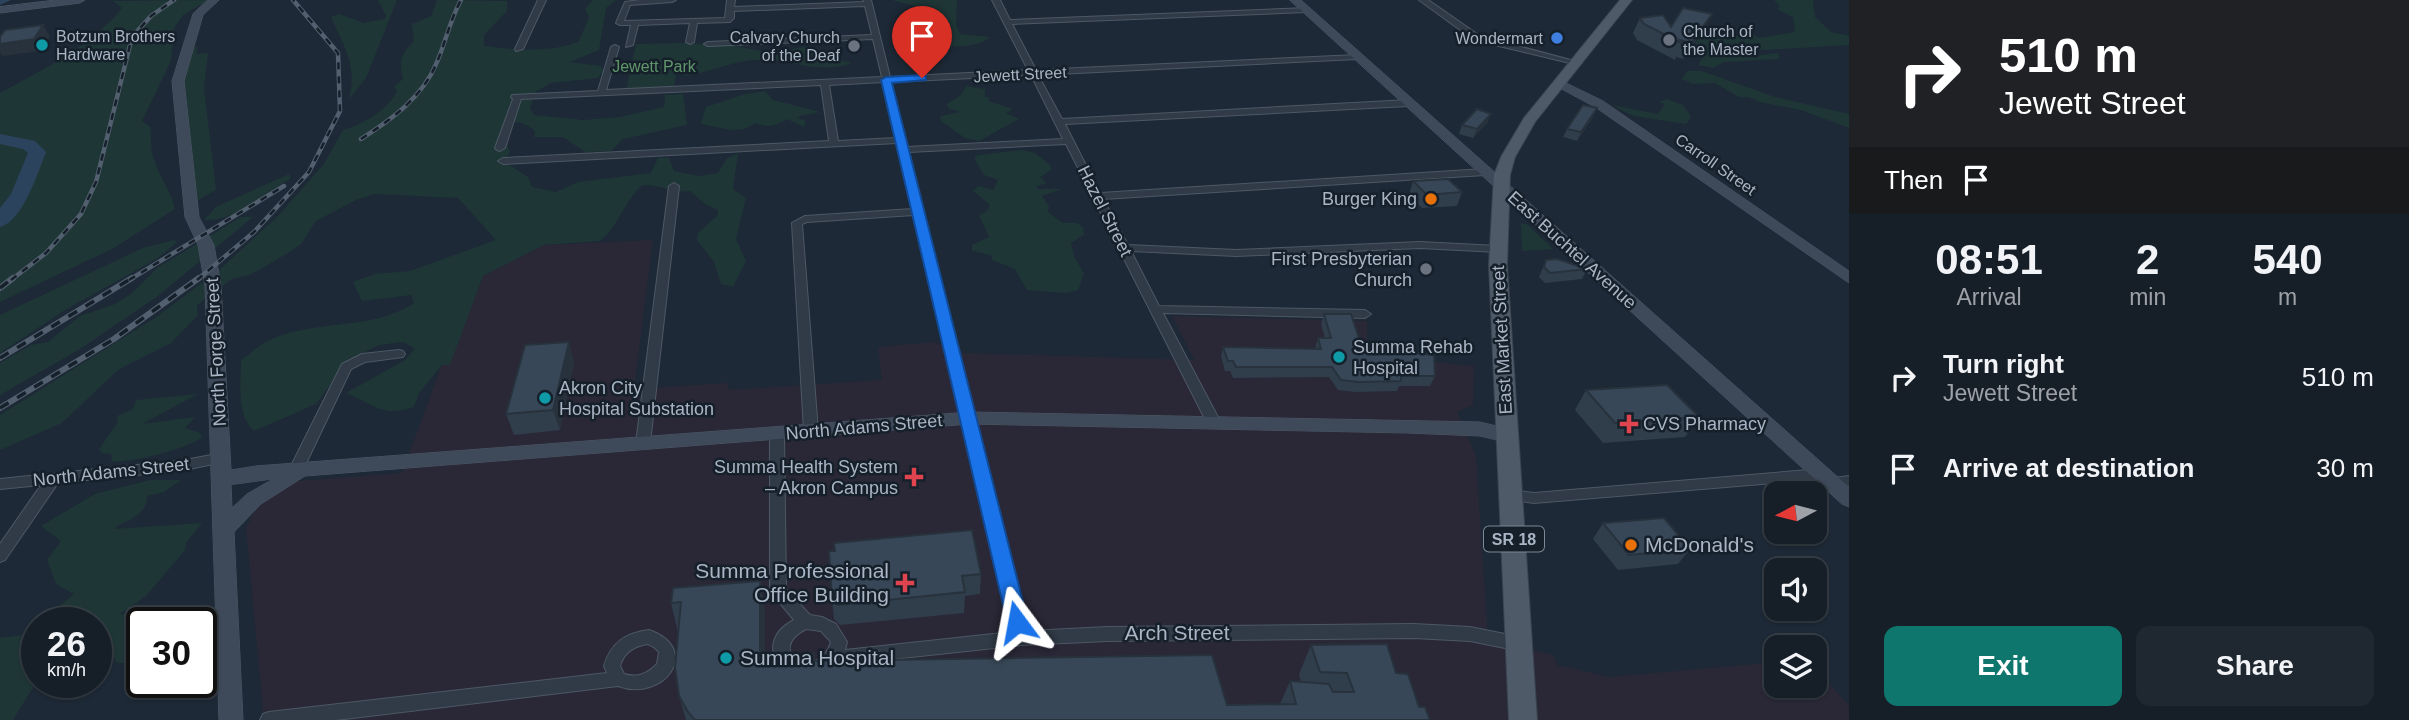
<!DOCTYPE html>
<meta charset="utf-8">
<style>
:root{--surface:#161f28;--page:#1f2730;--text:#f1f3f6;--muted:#9ea2a8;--line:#353d45;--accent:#0f766e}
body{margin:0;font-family:Helvetica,sans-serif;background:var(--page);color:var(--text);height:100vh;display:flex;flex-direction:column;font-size:26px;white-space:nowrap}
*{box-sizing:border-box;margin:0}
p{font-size:23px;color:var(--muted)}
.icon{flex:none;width:38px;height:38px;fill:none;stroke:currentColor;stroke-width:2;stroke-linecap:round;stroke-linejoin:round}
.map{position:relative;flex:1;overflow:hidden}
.side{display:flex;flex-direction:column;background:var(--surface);width:560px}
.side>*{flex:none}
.banner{background:#202124;color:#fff;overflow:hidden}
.needle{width:46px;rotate:263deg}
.tools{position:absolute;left:1764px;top:481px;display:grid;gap:14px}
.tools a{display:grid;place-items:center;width:63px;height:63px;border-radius:14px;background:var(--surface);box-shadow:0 2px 5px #0004,0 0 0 2px var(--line);font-size:35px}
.speed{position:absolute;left:21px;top:607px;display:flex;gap:14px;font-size:35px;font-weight:700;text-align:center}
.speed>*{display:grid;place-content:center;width:91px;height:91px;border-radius:50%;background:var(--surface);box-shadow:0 2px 5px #0004,0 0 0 2px var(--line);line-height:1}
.speed small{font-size:18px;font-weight:400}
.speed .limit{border:4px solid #111;border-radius:10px;background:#fff;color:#111}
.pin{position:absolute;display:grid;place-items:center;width:60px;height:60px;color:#fff;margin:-72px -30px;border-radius:50% 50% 50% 0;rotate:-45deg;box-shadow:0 0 7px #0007}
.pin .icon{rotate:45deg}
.me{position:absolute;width:77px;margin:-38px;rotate:347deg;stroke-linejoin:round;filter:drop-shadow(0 0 5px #0008)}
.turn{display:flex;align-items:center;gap:24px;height:147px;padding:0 35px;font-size:32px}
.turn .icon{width:91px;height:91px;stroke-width:2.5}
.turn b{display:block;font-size:49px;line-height:60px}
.then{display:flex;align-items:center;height:66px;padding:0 35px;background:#0003;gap:14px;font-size:26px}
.eta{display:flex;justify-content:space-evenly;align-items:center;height:119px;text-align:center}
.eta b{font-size:42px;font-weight:700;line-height:49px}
.primary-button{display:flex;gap:14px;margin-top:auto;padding:14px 35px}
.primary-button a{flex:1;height:80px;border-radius:14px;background:var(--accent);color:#fff;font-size:28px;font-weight:700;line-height:80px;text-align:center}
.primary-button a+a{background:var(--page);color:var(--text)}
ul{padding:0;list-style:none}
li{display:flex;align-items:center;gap:21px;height:91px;padding:0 35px}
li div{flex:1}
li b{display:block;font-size:26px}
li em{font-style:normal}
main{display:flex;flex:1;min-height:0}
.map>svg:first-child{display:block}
</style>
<main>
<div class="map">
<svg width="1849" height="720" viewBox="0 0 1849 720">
<rect width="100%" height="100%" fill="#1d2936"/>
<!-- medical -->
<polygon fill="#2a2837" points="653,240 634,389 728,383 729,390 882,380 878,347 934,342 964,353 1194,360 1172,316 1367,321 1367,355 1474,366 1473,405 1457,412 1476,456 1488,640 1554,655 1557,665 1610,677 1776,662 1776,686 1815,686 1815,668 1849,705 1849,720 264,720 246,528 256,508 273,494 298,481 402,473 442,364 450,364 483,276 544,245"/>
<!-- green -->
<g fill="#1f3637">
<path d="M209,0L183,15L174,28L171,61L142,121L150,127C152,136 150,147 153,156C158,176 170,188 175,209L112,249L0,302V93C44,69 91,46 122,8L113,1Z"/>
<path d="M378,0H397L366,78L349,99C358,66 344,47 331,17L339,14L364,23L384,19L386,16Z"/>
<path d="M437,0L507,1V11L484,35V46C512,50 554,53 579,41L589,17L585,9L593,0H616L606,8L599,50L569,62L601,66L603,71L598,78L551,83L535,92L530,108L534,115L583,120L620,117L664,107L665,95L683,94L687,125L623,139L611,151L585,152L563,137H534L535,131C525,123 518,120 506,124L502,137L510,151L506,163L528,177L532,187L556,192L578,182L651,173L658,158H669L674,171L699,176L718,173L727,158L738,154L733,189L746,198L736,239L746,261L733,287L721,284L714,262L697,240L698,233L718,215V210L705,204L690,191C673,194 660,184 642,185C624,202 620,224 600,241L544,245L483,276L450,365H442L419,393L414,407C383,418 373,404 346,393L405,360L415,349L403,342L379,345L363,353L346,364L316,404L254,431C236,415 241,383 241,360C251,353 261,343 272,339C317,319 372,331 414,303L411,295L362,301L353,282L375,274L410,271L496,240L458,198L375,194L356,200L316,221L301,244L288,253L250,275L232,279L197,305V316L171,343L119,369L62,423L0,450V415L155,318L218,271L278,216L323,165L343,130C362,125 388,110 397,91L394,86L403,79C399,61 400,55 414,41L412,24L431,16Z"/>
<path d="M892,0H957L956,25L960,34L990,37C974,52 924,46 904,41L903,37L923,33L937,12Z"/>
<polygon points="1774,0 1813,0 1815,17 1831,32 1849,36 1849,45 1747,51 1739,54 1745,57 1778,53 1779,59 1724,62 1713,68 1698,65 1704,54 1691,50 1704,29 1738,36 1737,34 1753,34 1758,38 1795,32 1793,17 1777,9 1780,6"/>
<path d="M680,43L730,45L772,53L808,46L815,54L852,63C819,76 789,57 756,60C733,61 709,72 687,76L679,74L678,62L674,88L626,90L636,44Z"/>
<polygon points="192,47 198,47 196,54 208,53 204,88 216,190 198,200 194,198 188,118 183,92 183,75"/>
<polygon points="1687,71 1702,71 1775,97 1849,114 1849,128 1801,110 1759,102 1749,97 1739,97 1715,83 1693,84 1682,79"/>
<polygon points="966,86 985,89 985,97 990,98 988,101 1013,109 1006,113 1019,119 979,141 965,138 941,121 940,116 960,112 948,108 947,104 961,95"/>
<path d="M765,91L773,100L821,112L800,116L798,118L806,121L804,127L787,119C775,126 769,128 756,123L744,129L731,130L701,124L706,107L745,94Z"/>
<polygon points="1667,99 1683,105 1691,117 1686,124 1634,116 1611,105 1658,114 1665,104 1659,102"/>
<polygon points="1023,150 1035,153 1050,165 1051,170 1040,177 1047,183 1037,186 1037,189 1062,189 1042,196 1049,206 1048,212 1063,223 1077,223 1083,227 1084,235 1071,243 1074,256 1084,274 1078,290 1066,293 1027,290 1015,269 992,260 991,255 972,251 972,245 989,237 979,215 987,211 990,205 973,191 979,186 993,190 998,180 984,175 974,158 978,155"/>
<path d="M289,174L291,177L287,181C262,195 233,222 204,220L216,207Z"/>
<polygon points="241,217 253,217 158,296 80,349 0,395 0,363 31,345 48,342 80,316 115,304 131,294 157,268"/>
<polygon points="1521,223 1528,225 1553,249 1522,251"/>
<polygon points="174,240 177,242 158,258 65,310 0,353 0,315 143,248"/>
<path d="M198,394L142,424L195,417L185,428L200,433L202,438C176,452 141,460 112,462L111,454L102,453L99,449L118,422L117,416L133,409L136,400Z"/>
<path d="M150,480H181L164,492L147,496C147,518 127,518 114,529L202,523L186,543L185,550L146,596L120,614L145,615L146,623H142V659L134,665L116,662L112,654L104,655L96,666V623H38L74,594L56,584L47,560L61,541L41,526L95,494Z"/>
<polygon points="37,625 37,681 13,720 0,720 0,638 31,634"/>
</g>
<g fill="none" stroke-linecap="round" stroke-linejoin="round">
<!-- river -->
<g fill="#2c435d" fill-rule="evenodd">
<polygon points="0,0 11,0 0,5"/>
<path d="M0,134L35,141L46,152C38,172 23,221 0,227V208L11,194L28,153L23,149L0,144Z"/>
</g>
<defs>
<g id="street">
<polygon points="538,0 546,0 523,49 516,51 515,49"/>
<path d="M640,0H676L672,2L630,5L624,21L725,18L727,0H735L734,7L864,2L863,0H871L890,77L1028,70L992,0H1000L1010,20L1309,8V12H1306L1012,24L1036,70L1357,55L1361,57L1357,59L1038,75L1062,119L1408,100L1412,103L1408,106L1065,124L1100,193L1485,169L1490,172L1485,175L1103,199L1128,245L1236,250L1420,242L1498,246L1503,249L1498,252L1420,248L1236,256L1131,251L1159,306L1365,310L1371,314L1365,318L1163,313L1221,423L1219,426H1209L1207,423L1066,144L909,152L1028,631L1108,627L1414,624L1470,627L1520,637L1526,639L1528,644L1526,649L1520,651L1470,641L1414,638L1108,641L1022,645L837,665C794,702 744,646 794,620L770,591V435L772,432H782L784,435L786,589L810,615L822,617L836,624L847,642L845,650L1012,632L914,215L807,222L802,224L818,431L816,434H806L804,431L792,223L805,216L913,209L897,143L503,164L498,161L503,158L829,141L821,85L521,99L505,148L500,151L497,150L495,148L513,99L511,97L512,95L598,91L611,47L615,45L619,47L606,90L882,77L873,39L708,46L704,44L708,42L872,35L865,6L734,11V18L730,22L697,23L694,42L690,44L686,42L690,23L638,25L633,45L626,47L631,25H620L616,23L625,2ZM1031,75L1063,139L907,147L891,82ZM883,82L896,138L838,141L829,85ZM806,629L821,631L831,642C817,685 763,651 806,629Z"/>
<polygon points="1419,0 1428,0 1480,36 1582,63 1578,65 1474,40"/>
<polygon points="674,183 679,186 650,443 648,446 638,446 636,443 669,186"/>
<polygon points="399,350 403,351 405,354 403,357 365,362 351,369 301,474 291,474 289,470 342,364 362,354"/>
<polygon points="222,453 227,455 229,458 227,461 185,470 58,483 5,560 0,562 0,544 41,485 0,489 0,479 185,460"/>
<polygon points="1821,469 1826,470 1828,474 1826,478 1821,479 1534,503 1506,499 1504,495 1506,491 1511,490 1534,493"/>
<polygon points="1849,476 1849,486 1831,488 1826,487 1824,483 1826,479"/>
<path d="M649,630C703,649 664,703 618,686L336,720H260L263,714L269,712L607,673L604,666C611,643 625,633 649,630ZM648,644L655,648L659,652L657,664C647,674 638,678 624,674L620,666C624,652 634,646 648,644Z"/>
</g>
<g id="secondary">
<polygon points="56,0 85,0 80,3 0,13 0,7"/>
<path d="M208,0H219L203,15L184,81L199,217L214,245L221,286L231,470L256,466L970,412L1480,422L1513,430L1516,435L1513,440L1506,442L1480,436L1408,433L970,424L305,476L261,504L234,532L243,720H219L205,286L198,245L185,217L172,81L193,14ZM273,479L247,494L232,508L231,485Z"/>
<polygon points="1290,0 1301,0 1849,487 1849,507 1842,504"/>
<polygon points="1556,82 1564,82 1603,101 1849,271 1849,283 1595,107 1556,86"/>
</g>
<polygon id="primary" points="1620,0 1632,0 1535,122 1515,157 1510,175 1507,265 1537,720 1509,720 1489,265 1494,175 1501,157 1524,118"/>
</defs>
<!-- street casing -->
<use href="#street" stroke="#4d5865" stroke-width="2"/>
<!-- secondary casing -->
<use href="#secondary" stroke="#4d5865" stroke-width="1"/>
<!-- primary casing -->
<use href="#primary" stroke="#394450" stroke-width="2"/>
<!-- street -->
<use href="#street" fill="#303b47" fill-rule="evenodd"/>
<!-- secondary -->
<use href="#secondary" fill="#3e4a5a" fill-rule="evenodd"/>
<!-- primary -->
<use href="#primary" fill="#4e5a67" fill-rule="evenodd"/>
<defs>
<g id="rail-far1">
<path d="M361,139C392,119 423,97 437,62C446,41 450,20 461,0"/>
<polyline points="11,280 46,253 81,214 96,182 132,37 151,16 174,0"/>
<polyline points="129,280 284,186"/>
<polyline points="197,280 254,232 309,172 340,111 338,53 293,0"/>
</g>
<g id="rail">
<polyline points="0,288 13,278"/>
<polyline points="0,358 132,278"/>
<polyline points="0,408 114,339 199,278"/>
</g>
</defs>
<!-- rail-far1 casing -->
<use href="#rail-far1" stroke="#525f6e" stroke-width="4.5"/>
<!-- rail casing -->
<use href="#rail" stroke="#525f6e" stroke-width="6"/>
<!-- rail-far1 -->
<use href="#rail-far1" stroke="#16202b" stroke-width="2.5" stroke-dasharray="7" stroke-linecap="butt"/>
<!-- rail -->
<use href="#rail" stroke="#16202b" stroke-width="3.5" stroke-dasharray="10" stroke-linecap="butt"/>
</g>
<!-- wall -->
<g fill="#303d4b">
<polygon points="1640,18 1671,27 1704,29 1683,59 1676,57 1675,60 1637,40 1633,33"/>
<polygon points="1593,117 1577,141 1563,137 1567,129"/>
<polygon points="1488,122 1473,138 1459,134 1462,125"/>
<polygon points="1413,181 1462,192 1457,206 1422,208 1409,195"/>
<polygon points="1546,260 1587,269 1582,279 1545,283 1539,277"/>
<polygon points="1324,314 1362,347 1435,376 1430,386 1399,386 1397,391 1355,392 1338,390 1329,377 1233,378 1230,371 1225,371 1221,357 1223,347 1315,349 1318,338 1325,338 1321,324"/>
<polygon points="569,342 574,362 560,430 514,435 506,414"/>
<polygon points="1586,390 1699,417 1685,437 1603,443 1575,410"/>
<polygon points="1603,523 1690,549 1678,564 1618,570 1593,539"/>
<polygon points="835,551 981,574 980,594 965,596 964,613 840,625 834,619 832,599"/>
<polygon points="673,588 765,610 765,655 814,654 815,661 1227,705 1280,704 1290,681 1301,682 1299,674 1311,645 1396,673 1430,720 686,720 679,696 678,632 671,603"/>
</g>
<!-- shaded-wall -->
<g fill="#27323d">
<polygon points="1712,14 1704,29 1683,59 1691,43"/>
<polygon points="43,25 50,37 41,51 2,56 0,52 0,44"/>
<polygon points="1597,108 1593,117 1577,141 1581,132"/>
<polygon points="1491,114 1488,122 1473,138 1477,129"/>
<polygon points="569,342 574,362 560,430 553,410"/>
<polygon points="760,581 765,610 765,684 760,655"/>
</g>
<!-- building -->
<g fill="#384757" stroke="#27323d" stroke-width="2">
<polygon points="1683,8 1712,14 1691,43 1680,40 1683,44 1644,24 1640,18 1663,15 1671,27"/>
<polygon points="43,25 34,39 0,44 0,37 5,30"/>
<polygon points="1583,105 1597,108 1581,132 1567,129"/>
<polygon points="1477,109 1491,114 1477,129 1462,125"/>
<polygon points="1448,179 1462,192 1427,195 1413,181"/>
<polygon points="1557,259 1587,269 1550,273 1544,267 1546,260"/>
<polygon points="1324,314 1351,314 1362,347 1434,355 1435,376 1401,376 1401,381 1359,382 1341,380 1332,367 1236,367 1233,361 1228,361 1223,347 1321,349 1318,338 1331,338"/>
<polygon points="569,342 553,410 506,414 525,345"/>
<polygon points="1667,385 1699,417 1615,423 1586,390"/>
<polygon points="1664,518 1690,549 1629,555 1603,523"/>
<polygon points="972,530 981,574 962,576 965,592 838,605 832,599 829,551 835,551 834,543"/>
<polygon points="760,581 760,655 814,654 814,661 1212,655 1227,705 1296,704 1290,681 1329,684 1333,692 1354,692 1347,673 1320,672 1311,645 1387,644 1396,673 1408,674 1419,707 1425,707 1430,720 695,720 688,712 679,696 675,667 681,602 671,603 673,588"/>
</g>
<!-- route -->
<polygon fill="#1a73e8" stroke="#114b97" stroke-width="2" points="922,75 926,76 926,80 892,83 1028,622 1025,628 1017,631 1010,628 1007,622 881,80 886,77"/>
<!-- markers -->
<circle fill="#3f7fe0" stroke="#16202b" stroke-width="2.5" cx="1557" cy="38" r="7"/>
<g fill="#6b7280" stroke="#16202b" stroke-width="2.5">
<circle cx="1669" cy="40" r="7"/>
<circle cx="854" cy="46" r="7"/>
<circle cx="1426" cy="269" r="7"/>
</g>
<g fill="#0f9aa8" stroke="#16202b" stroke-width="2.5">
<circle cx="42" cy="45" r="7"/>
<circle cx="1339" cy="357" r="7"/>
<circle cx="545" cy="398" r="7"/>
<circle cx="726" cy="658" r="7"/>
</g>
<g fill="#e8710a" stroke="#16202b" stroke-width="2.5">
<circle cx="1431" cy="199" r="7"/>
<circle cx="1631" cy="545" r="7"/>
</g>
<g fill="#e0444e" stroke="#16202b" stroke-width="2.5">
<path d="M1625.5 413.5h7v7h7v7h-7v7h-7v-7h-7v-7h7z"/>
<path d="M910.5 466.5h7v7h7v7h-7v7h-7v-7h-7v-7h7z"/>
<path d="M901.5 572.5h7v7h7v7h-7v7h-7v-7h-7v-7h7z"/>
</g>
<g text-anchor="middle" stroke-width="5" stroke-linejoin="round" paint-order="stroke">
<!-- far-poi labels -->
<g font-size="16" fill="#a9b5c4" stroke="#16202b" text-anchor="start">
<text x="1683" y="37">Church of<tspan x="1683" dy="18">the Master</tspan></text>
<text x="56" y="42">Botzum Brothers<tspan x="56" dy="18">Hardware</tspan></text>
<text x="840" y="43" text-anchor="end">Calvary Church<tspan x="840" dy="18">of the Deaf</tspan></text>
<text x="1543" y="44" text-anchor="end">Wondermart</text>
</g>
<!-- far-park labels -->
<g font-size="16" fill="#60966a" stroke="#16202b">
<text x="654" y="72">Jewett Park</text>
</g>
<!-- far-street labels -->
<g font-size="16" fill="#a9b5c4" stroke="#16202b">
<text transform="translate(1020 74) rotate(-3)" y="6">Jewett Street</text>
<text transform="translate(1716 164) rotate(35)" y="6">Carroll Street</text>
</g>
<!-- shield labels -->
<rect fill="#16202b" stroke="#7d8896" stroke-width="2" x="1484" y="526.5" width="60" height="25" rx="5"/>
<g font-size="16" font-weight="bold" fill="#a9b5c4">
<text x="1514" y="545">SR 18</text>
</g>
<!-- poi labels -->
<g font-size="18" fill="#a9b5c4" stroke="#16202b" text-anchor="end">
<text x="1417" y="205">Burger King</text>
<text x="1412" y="265">First Presbyterian<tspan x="1412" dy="21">Church</tspan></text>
<text x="1353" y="353" text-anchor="start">Summa Rehab<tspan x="1353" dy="21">Hospital</tspan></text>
<text x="559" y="394" text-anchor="start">Akron City<tspan x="559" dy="21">Hospital Substation</tspan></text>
<text x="1643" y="430" text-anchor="start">CVS Pharmacy</text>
<text x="898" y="473">Summa Health System<tspan x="898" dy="21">– Akron Campus</tspan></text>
</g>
<!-- street labels -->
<g font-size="18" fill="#a9b5c4" stroke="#16202b">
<text transform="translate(1105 211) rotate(63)" y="6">Hazel Street</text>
<text transform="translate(1572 250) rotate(42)" y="6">East Buchtel Avenue</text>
<text transform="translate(1502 340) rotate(-93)" y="6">East Market Street</text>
<text transform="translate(216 352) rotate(-93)" y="6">North Forge Street</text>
<text transform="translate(864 427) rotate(-5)" y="6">North Adams Street</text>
<text transform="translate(111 472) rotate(-6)" y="6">North Adams Street</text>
</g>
<!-- near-poi labels -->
<g font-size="21" fill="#a9b5c4" stroke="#16202b" text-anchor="start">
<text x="1645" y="552">McDonald's</text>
<text x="889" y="578" text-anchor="end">Summa Professional<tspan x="889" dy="24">Office Building</tspan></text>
<text x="740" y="665">Summa Hospital</text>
</g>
<!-- near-street labels -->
<g font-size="21" fill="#a9b5c4" stroke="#16202b">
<text x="1177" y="640">Arch Street</text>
</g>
</g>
</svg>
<div class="tools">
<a><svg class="needle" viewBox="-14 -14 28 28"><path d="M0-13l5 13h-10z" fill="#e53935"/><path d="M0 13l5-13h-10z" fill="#9ea2a8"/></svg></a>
<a><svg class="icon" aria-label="sound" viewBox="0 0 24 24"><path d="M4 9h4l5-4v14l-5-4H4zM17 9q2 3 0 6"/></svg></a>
<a><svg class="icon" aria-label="layers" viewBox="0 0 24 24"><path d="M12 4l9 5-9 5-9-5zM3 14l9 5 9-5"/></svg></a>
</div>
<div class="speed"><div>26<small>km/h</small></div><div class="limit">30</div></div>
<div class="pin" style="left:922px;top:78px;background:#d93025"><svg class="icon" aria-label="arrive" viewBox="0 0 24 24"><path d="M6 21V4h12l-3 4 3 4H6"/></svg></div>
<svg class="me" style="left:1017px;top:622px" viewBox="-20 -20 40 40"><path d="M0-17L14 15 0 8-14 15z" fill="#1a73e8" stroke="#fff" stroke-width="4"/></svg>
</div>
<section class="side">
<div class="banner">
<div class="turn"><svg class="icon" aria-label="right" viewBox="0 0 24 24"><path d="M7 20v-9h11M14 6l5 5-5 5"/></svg><div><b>510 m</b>Jewett Street</div></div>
<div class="then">Then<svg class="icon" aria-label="arrive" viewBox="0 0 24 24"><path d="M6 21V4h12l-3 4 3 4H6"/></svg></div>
</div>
<div class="eta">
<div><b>08:51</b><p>Arrival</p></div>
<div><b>2</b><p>min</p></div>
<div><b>540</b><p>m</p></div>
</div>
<ul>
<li><svg class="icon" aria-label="right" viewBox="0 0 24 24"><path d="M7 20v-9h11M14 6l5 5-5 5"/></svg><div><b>Turn right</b><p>Jewett Street</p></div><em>510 m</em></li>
<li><svg class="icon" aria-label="arrive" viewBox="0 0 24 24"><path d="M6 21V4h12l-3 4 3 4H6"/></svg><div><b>Arrive at destination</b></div><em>30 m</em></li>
</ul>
<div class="primary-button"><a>Exit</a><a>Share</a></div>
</section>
</main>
